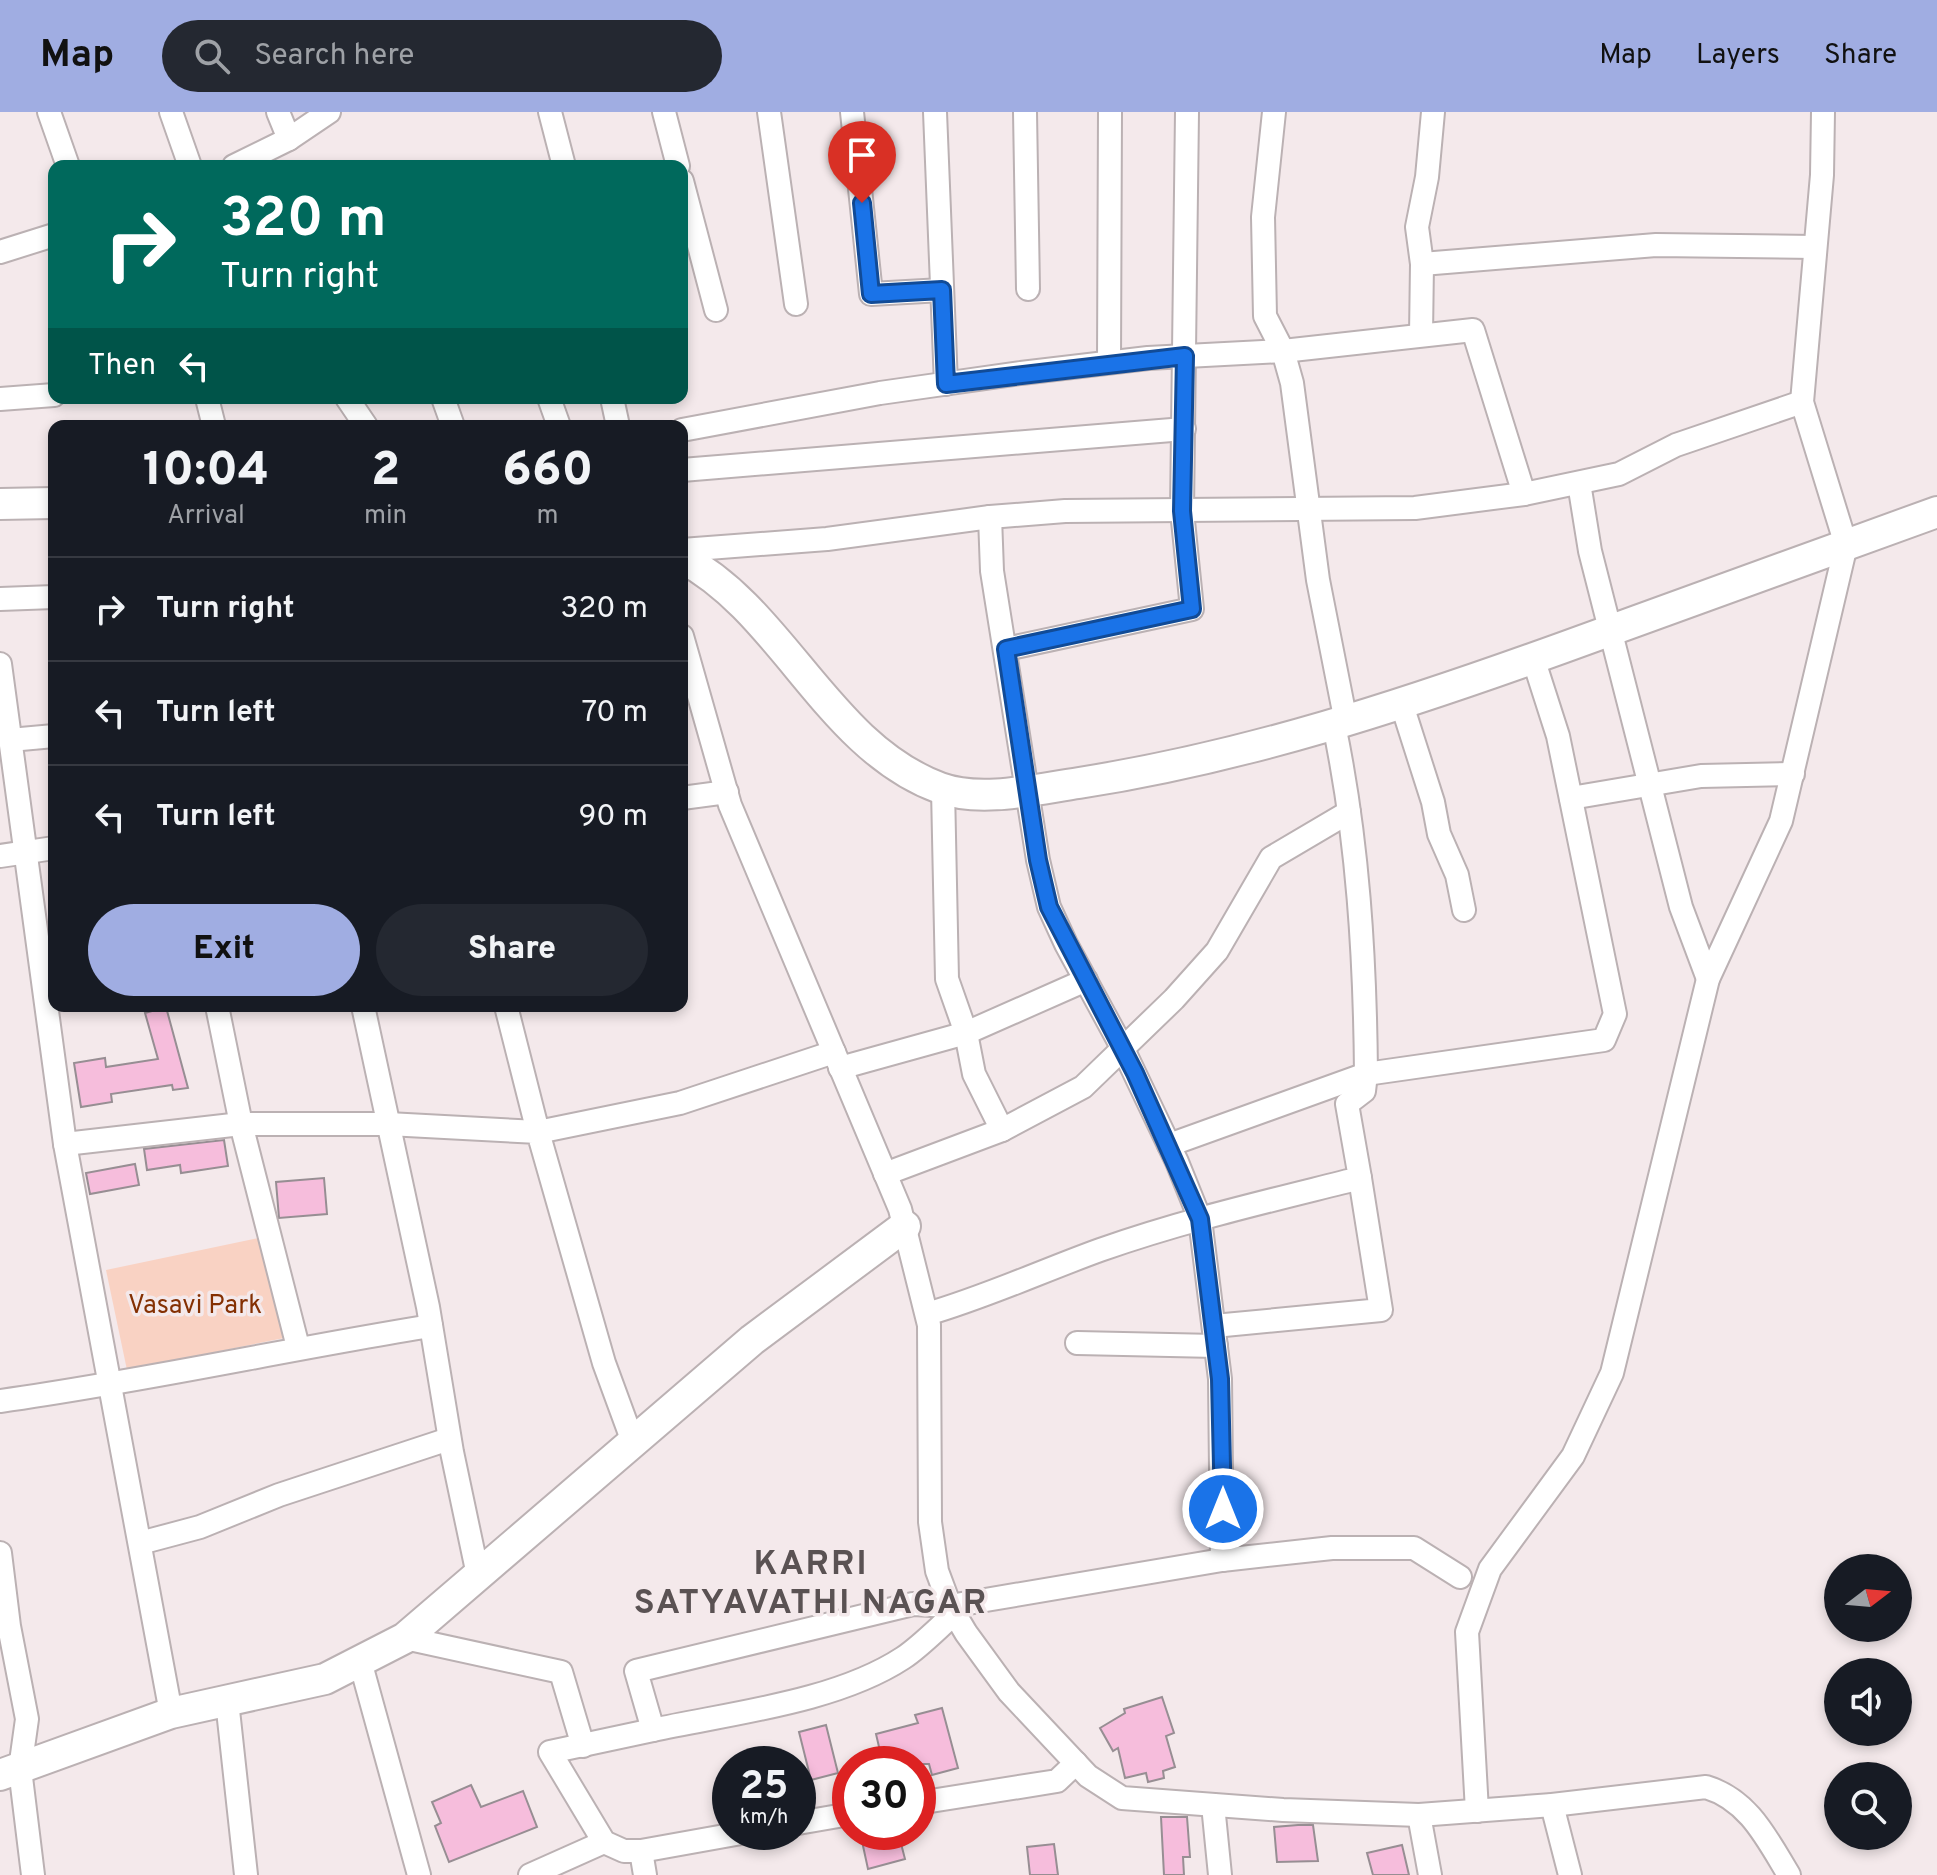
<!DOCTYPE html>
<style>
:root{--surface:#171b24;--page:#242831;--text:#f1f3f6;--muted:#9ea1a6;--line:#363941;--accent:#a0ade2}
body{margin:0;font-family:Overpass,sans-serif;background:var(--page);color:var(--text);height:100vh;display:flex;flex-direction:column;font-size:30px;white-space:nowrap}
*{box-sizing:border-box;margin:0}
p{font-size:26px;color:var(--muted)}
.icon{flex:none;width:44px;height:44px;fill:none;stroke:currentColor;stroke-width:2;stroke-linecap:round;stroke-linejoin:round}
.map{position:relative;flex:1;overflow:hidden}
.side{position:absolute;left:48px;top:308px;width:640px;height:592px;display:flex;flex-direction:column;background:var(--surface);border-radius:16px;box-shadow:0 4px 12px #0003}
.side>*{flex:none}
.guide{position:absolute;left:48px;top:48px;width:640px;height:244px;border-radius:16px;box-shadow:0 4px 12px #0003;background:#00695c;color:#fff;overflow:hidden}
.needle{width:52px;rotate:74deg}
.buttons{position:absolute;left:1824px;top:1442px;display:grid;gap:16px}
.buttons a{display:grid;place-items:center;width:88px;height:88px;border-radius:50%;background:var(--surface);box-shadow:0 4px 12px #0003;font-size:40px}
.speed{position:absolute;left:712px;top:1634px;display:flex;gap:16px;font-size:40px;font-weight:700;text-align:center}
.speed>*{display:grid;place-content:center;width:104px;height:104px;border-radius:50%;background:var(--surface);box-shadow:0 4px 12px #0003;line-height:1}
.speed small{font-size:20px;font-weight:400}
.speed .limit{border:12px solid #d22;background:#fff;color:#111}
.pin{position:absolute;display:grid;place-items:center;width:68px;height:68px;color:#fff;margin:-82px -34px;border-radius:50% 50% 50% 0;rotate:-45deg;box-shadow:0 0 8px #0007}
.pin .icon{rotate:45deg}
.me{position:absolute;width:88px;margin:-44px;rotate:0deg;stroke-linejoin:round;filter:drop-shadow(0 0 6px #0008)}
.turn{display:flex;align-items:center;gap:28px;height:168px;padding:0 40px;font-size:36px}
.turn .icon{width:104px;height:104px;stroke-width:2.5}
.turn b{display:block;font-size:56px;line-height:68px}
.then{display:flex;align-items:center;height:76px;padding:0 40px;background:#0003;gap:16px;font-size:30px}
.eta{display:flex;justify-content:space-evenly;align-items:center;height:136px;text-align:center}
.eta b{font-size:48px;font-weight:800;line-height:56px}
.cta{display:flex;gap:16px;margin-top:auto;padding:16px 40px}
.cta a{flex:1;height:92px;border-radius:48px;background:var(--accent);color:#111;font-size:32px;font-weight:800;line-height:92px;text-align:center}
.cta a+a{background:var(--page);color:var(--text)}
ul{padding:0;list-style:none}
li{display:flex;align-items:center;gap:24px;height:104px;padding:0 40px;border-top:2px solid var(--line)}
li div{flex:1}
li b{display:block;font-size:30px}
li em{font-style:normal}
header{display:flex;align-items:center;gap:48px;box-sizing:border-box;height:112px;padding:0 40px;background:var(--accent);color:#111}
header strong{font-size:38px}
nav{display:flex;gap:44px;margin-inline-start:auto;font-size:28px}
.search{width:560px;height:72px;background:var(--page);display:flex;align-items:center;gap:20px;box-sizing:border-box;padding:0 28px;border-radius:44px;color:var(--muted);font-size:30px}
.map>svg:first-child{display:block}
</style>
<header>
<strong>Map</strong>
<div class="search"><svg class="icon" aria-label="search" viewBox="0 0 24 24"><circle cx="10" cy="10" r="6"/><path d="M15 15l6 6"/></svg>Search here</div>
<nav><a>Map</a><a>Layers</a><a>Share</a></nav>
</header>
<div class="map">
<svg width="1937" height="1763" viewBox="0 0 1937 1763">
<rect width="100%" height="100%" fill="#f4e9eb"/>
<!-- green -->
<polygon fill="#f9d2c3" points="263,1125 284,1226 127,1258 106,1158"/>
<!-- building -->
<g fill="#f6bddc" stroke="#978e93" stroke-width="2">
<polygon points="166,895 188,976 173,978 172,973 111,982 112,990 81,995 74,951 105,946 106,955 158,947 145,901"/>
<polygon points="224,1028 228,1054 181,1061 180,1053 147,1058 144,1037"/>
<polygon points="135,1052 139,1073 90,1082 86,1061"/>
<polygon points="324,1066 327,1102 279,1106 276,1070"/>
<polygon points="1162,1585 1174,1621 1166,1624 1175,1655 1163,1659 1164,1666 1148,1670 1146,1661 1125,1666 1118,1636 1113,1639 1100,1616 1125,1601 1124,1597"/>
<polygon points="942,1596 958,1656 932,1663 929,1652 883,1652 876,1622 918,1611 915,1603"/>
<polygon points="826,1613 838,1661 811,1668 799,1620"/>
<polygon points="471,1673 481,1695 523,1679 537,1715 449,1750 435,1714 441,1711 432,1690"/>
<polygon points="1161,1705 1187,1705 1190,1745 1183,1745 1184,1763 1164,1763"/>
<polygon points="1298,1713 1313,1713 1318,1749 1277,1750 1274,1715"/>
<polygon points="860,1720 898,1720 905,1747 868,1757"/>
<polygon points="1054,1732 1058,1763 1030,1763 1027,1735"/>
<polygon points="1402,1733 1409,1763 1373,1763 1367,1741"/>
</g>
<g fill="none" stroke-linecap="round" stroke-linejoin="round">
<defs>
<g id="street">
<polyline points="49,0 68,54"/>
<polyline points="171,0 190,54"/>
<polyline points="278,0 289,27"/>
<polyline points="550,0 564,54"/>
<polyline points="664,0 678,54"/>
<polyline points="769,0 796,192"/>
<polyline points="852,0 871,182 942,178"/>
<polyline points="935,0 946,272"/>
<polyline points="1025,0 1028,177"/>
<polyline points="1274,0 1263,105 1265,204 1283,239 1292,271 1318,468 1346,610"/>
<polyline points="234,54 289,27 329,0"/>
<polyline points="682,69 716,198"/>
<polyline points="0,140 54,123"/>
<polyline points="1422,152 1656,133 1815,135"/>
<polyline points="1421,223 1422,152 1417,115 1427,65 1433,0"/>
<polyline points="1109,250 1110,0"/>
<polyline points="207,286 214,314"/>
<polyline points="347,286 366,314"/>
<polyline points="443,286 453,314"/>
<polyline points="549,286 559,314"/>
<polyline points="612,286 618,314"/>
<polyline points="0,287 54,283"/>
<polyline points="682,318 880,281 1021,261 1148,246 1283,239 1473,218 1524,382"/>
<polyline points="682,358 1184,317"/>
<polyline points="1579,371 1590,439 1681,795 1708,867"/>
<polyline points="990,405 992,459 1038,748 1049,795 1066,832 1123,937 1177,1050 1200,1107 1220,1267 1222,1448"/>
<polyline points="682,438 827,427 990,405 1065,399 1415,396 1524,382 1619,362 1676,333 1802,290"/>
<polyline points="0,487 54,485"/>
<path d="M682,524L730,693L900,1097L929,1213L930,1410L937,1459L950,1494L966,1521L1009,1580L1088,1664L1122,1686L1283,1698L1419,1703L1552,1693L1706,1675C1749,1688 1767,1727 1789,1763"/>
<polyline points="1006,537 1192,497 1182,399 1187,0"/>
<polyline points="0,552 65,1032 171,1601"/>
<polyline points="1402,593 1433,690 1439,722 1457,763 1464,798"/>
<polyline points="10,628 54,624"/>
<polyline points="943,677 947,867 966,921 974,962 1002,1018"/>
<polyline points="682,686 727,680"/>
<polyline points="1571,686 1701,664 1793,662"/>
<polyline points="0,744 54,736"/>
<polyline points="217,894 241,1012 298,1235"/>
<polyline points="363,894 428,1195 452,1340 478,1463"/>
<polyline points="506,894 538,1020 680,991 834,940"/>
<polyline points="840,956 966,921 1086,868"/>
<polyline points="65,1032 241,1012 388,1012 538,1020 604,1251 633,1330"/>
<polyline points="1169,1033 1366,962 1604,928 1615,902 1558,624 1533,546"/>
<polyline points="885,1062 1002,1018 1083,975 1174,887 1217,839 1271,746 1349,700"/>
<path d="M927,1202C986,1185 1042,1159 1100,1138C1185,1108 1273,1088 1360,1066L1347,992L1364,979L1366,962C1365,844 1358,728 1334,613"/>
<polyline points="1214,1214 1381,1198 1360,1066"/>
<polyline points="1077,1231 1216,1234"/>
<path d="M0,1289C145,1269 287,1237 431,1214"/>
<polyline points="140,1431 200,1415 279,1383 449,1327"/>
<polyline points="0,1441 9,1514 27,1607 20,1657 33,1763"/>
<polyline points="405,1526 561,1560 583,1634"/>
<polyline points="360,1549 419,1763"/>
<polyline points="227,1589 246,1763"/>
<path d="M653,1618C731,1601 836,1590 903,1546C921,1534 938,1516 955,1501"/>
<polyline points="918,1691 1057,1669 1076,1651"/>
<polyline points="1213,1693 1220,1763"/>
<polyline points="1552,1693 1570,1763"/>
<polyline points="1477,1699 1467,1520 1490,1457 1573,1344 1612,1261 1708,867 1781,709 1846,433 1802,290 1822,63 1823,0"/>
<polyline points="1419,1703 1430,1763"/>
<polyline points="798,1711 850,1702"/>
<polyline points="641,1739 747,1720"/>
<polyline points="530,1763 604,1730"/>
<polyline points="645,1763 641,1739 624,1739 604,1730 550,1640 653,1618 636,1559 913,1492 950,1494 1222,1448 1332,1436 1414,1436 1460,1465"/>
</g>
<g id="secondary">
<polyline points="0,392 54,391"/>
<path d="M682,446C783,499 828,635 940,676C981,691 1037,677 1079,671C1246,645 1404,593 1562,536C1688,491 1812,445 1937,400"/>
<polyline points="0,1663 171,1601 325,1567 405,1526 752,1228 905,1114"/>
</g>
</defs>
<!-- street casing -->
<use href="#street" stroke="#bbb1b3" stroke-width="26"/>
<!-- secondary casing -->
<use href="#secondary" stroke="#bbb1b3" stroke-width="34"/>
<!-- street -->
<use href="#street" stroke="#fff" stroke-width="22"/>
<!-- secondary -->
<use href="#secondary" stroke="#fff" stroke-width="30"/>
</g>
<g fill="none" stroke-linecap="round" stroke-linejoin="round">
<defs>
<polyline id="route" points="862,91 871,182 942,178 946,272 1185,244 1182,399 1192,497 1006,537 1038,748 1049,795 1135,961 1200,1107 1220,1267 1223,1397"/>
</defs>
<!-- route casing -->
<use href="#route" stroke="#114b97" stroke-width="20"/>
<!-- route -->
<use href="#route" stroke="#1a73e8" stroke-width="14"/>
</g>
<g text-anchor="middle" stroke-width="7" stroke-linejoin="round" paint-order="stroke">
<!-- park labels -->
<g font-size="26" fill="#843003" stroke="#f4e9eb">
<text x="195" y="1201">Vasavi Park</text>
</g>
<!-- district labels -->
<g font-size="34" font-weight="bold" letter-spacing="2" fill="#5a5253" stroke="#f4e9eb">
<text x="811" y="1462">KARRI<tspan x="811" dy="39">SATYAVATHI NAGAR</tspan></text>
</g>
</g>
</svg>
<div class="buttons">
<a><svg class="needle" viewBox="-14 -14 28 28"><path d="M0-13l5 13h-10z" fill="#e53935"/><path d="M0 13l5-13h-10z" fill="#9ea1a6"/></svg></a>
<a><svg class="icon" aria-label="sound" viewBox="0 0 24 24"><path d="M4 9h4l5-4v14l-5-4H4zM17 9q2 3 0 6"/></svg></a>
<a><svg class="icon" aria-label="search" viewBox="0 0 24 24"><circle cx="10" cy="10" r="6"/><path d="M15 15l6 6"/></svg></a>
</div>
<div class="speed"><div>25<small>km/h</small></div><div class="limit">30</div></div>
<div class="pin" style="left:862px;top:91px;background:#d93025"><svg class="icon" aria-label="arrive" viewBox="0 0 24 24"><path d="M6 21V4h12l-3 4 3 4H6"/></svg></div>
<svg class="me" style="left:1223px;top:1397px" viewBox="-20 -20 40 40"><circle r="17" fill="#1a73e8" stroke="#fff" stroke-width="3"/><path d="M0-11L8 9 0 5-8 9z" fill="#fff"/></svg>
<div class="guide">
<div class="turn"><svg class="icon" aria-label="right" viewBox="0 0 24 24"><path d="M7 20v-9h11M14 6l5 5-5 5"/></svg><div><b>320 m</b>Turn right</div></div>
<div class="then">Then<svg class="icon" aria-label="left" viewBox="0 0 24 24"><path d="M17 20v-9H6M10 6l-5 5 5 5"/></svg></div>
</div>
<section class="side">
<div class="eta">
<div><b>10:04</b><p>Arrival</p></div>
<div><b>2</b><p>min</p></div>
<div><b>660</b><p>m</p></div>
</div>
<ul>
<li><svg class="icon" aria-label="right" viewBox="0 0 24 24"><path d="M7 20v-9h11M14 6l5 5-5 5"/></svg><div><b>Turn right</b></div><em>320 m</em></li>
<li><svg class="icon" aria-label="left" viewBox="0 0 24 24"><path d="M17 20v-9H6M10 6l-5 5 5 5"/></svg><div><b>Turn left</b></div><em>70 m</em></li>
<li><svg class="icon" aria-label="left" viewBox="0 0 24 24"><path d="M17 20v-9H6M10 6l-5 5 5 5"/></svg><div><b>Turn left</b></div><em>90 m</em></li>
</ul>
<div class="cta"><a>Exit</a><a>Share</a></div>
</section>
</div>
